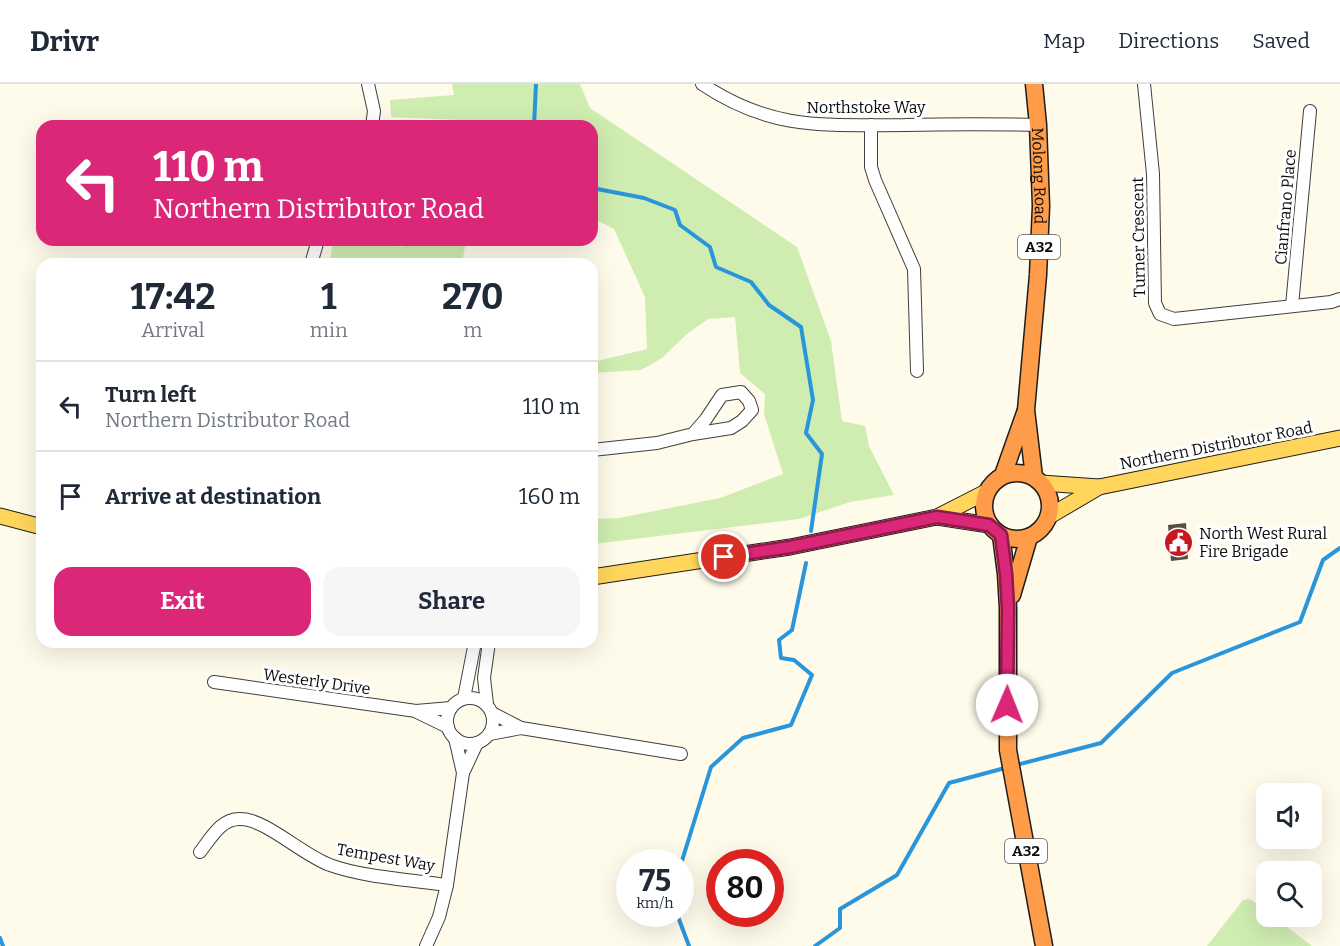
<!DOCTYPE html>
<style>
:root{--surface:#fff;--page:#f6f6f7;--text:#1f2937;--muted:#747a83;--line:#e0e1e3;--accent:#db2777}
body{margin:0;font-family:Bitter,serif;background:var(--page);color:var(--text);height:100vh;display:flex;flex-direction:column;font-size:22px;white-space:nowrap}
*{box-sizing:border-box;margin:0}
p{font-size:20px;color:var(--muted)}
.icon{flex:none;width:33px;height:33px;fill:none;stroke:currentColor;stroke-width:2;stroke-linecap:round;stroke-linejoin:round}
.map{position:relative;flex:1;overflow:hidden}
.details{position:absolute;left:36px;top:174px;width:562px;height:390px;display:flex;flex-direction:column;background:var(--surface);border-radius:18px;box-shadow:0 6px 24px #0002}
.details>*{flex:none}
.hud{position:absolute;left:36px;top:36px;width:562px;height:126px;border-radius:18px;box-shadow:0 6px 24px #0002;background:#db2777;color:#fff;overflow:hidden}
.fabs{position:absolute;left:1256px;top:699px;display:grid;gap:12px}
.fabs a{display:grid;place-items:center;width:66px;height:66px;border-radius:12px;background:var(--surface);box-shadow:0 6px 24px #0002;font-size:30px}
.speed{position:absolute;left:616px;top:765px;display:flex;gap:12px;font-size:30px;font-weight:700;text-align:center}
.speed>*{display:grid;place-content:center;width:78px;height:78px;border-radius:50%;background:var(--surface);box-shadow:0 6px 24px #0002;line-height:1}
.speed small{font-size:15px;font-weight:400}
.speed .limit{border:9px solid #d22;background:#fff;color:#111}
.pin{position:absolute;display:grid;place-items:center;width:51px;height:51px;color:#fff;margin:-26px;border:3px solid #fff;border-radius:50%;box-shadow:0 2px 6px #0007}
.me{position:absolute;width:66px;margin:-33px;rotate:1deg;stroke-linejoin:round;filter:drop-shadow(0 0 4px #0008)}
.turn{display:flex;align-items:center;gap:21px;height:126px;padding:0 18px;font-size:27px}
.turn .icon{width:78px;height:78px;stroke-width:2.5}
.turn b{display:block;font-size:42px;line-height:51px}
.eta{display:flex;justify-content:space-evenly;align-items:center;height:102px;text-align:center}
.eta b{font-size:36px;font-weight:700;line-height:42px}
.action{display:flex;gap:12px;margin-top:auto;padding:12px 18px}
.action a{flex:1;height:69px;border-radius:18px;background:var(--accent);color:#fff;font-size:24px;font-weight:700;line-height:69px;text-align:center}
.action a+a{background:var(--page);color:var(--text)}
ul{padding:0;list-style:none}
li{display:flex;align-items:center;gap:18px;height:90px;padding:0 18px;border-top:2px solid var(--line)}
li div{flex:1}
li b{display:block;font-size:22px}
li em{font-style:normal}
header{display:flex;align-items:center;gap:36px;box-sizing:border-box;height:84px;padding:0 30px;background:var(--surface);border-bottom:2px solid var(--line)}
header strong{font-size:28px}
nav{display:flex;gap:33px;margin-inline-start:auto;font-size:21px}
.map>svg:first-child{display:block}
</style>
<header>
<strong>Drivr</strong>
<nav><a>Map</a><a>Directions</a><a>Saved</a></nav>
</header>
<div class="map">
<svg width="1340" height="862" viewBox="0 0 1340 862">
<rect width="100%" height="100%" fill="#fffbeb"/>
<!-- green -->
<g fill="#d0edb1">
<polygon points="452,0 580,0 590,24 797,163 831,257 842,337 865,342 869,362 894,411 850,418 799,435 593,460 593,435 619,434 720,414 783,390 764,330 765,310 740,289 735,233 708,235 687,250 662,274 641,286 593,289 593,278 647,265 645,213 614,145 593,134 592,42 458,42 458,36 391,33 390,16 454,11"/>
<polygon points="333,156 377,156 401,163 407,156 466,156 462,180 330,178"/>
<polygon points="1250,815 1266,826 1266,832 1274,833 1312,862 1207,862 1243,816"/>
</g>
<g fill="none" stroke-linecap="round" stroke-linejoin="round">
<!-- stream -->
<g stroke="#2995db" stroke-width="4">
<polyline points="534,42 536,0"/>
<polyline points="592,104 644,114 675,126 680,141 710,163 716,183 751,198 769,221 801,243 813,316 806,349 822,370 811,447"/>
<polyline points="1016,681 1101,659 1172,589 1300,538 1323,476 1340,464"/>
<polyline points="681,780 711,683 743,654 791,641 812,591 794,576 781,574 779,556 792,546 806,479"/>
<polyline points="677,830 689,862"/>
<polyline points="0,854 3,862"/>
<polyline points="815,862 840,844 840,825 897,791 949,699 1005,684"/>
</g>
</g>
<!-- building -->
<polygon fill="#564d47" points="1186,439 1188,475 1171,477 1168,441"/>
<g fill="none" stroke-linecap="round" stroke-linejoin="round">
<defs>
<g id="minor">
<polyline points="368,0 374,27 372,42"/>
<path d="M702,0C772,47 825,41 905,41C949,40 993,40 1038,41"/>
<polyline points="1144,0 1153,90 1155,219 1160,230 1174,235 1331,218 1340,215"/>
<polyline points="871,41 871,83 875,96 914,185 917,287"/>
<polyline points="311,180 318,156"/>
<polyline points="1292,222 1310,27"/>
<polyline points="592,366 657,359 693,350 731,344 742,337 752,326 749,317 741,308 722,311 706,335 693,350"/>
<polyline points="214,598 416,627 451,624"/>
<circle cx="470" cy="637" r="23"/>
<polyline points="464,614 475,558"/>
<polyline points="487,620 484,594 489,558"/>
<polyline points="417,628 448,643"/>
<polyline points="492,629 521,644 681,670"/>
<polyline points="490,650 521,644"/>
<polyline points="455,654 463,689"/>
<path d="M200,768C211,754 221,734 241,735C265,735 304,772 330,781C362,793 412,796 447,801"/>
<polyline points="426,862 439,833 447,801 463,689 477,659"/>
</g>
<g id="major">
<polyline points="1041,399 1099,403 1340,354"/>
<polyline points="0,432 42,443"/>
<polyline points="937,433 989,441"/>
<polyline points="1048,433 1099,403"/>
<polyline points="592,493 790,463 937,433 986,408"/>
</g>
<g id="highway">
<path id="s1" d="M1034,0L1038,41L1041,122L1038,191L1026,326L1034,393"/>
<circle cx="1017" cy="422" r="33"/>
<polyline points="1003,391 1025,329"/>
<polyline points="1001,451 1006,490 1008,524 1008,666 1044,862"/>
<polyline points="1012,511 1029,453"/>
</g>
</defs>
<!-- minor casing -->
<use href="#minor" stroke="#3f3f3f" stroke-width="14"/>
<!-- major casing -->
<use href="#major" stroke="#1d1d1d" stroke-width="17"/>
<!-- highway casing -->
<use href="#highway" stroke="#1d1d1d" stroke-width="19"/>
<!-- minor -->
<use href="#minor" stroke="#fff" stroke-width="12"/>
<!-- major -->
<use href="#major" stroke="#ffd65b" stroke-width="15"/>
<!-- highway -->
<use href="#highway" stroke="#ff9c49" stroke-width="16"/>
</g>
<g fill="none" stroke-linecap="round" stroke-linejoin="round">
<defs>
<polyline id="route" points="724,473 790,463 937,433 989,441 1001,451 1006,490 1008,524 1007,621"/>
</defs>
<!-- route casing -->
<use href="#route" stroke="#8e194d" stroke-width="15"/>
<!-- route -->
<use href="#route" stroke="#db2777" stroke-width="10"/>
</g>
<!-- icons -->
<defs>
<symbol id="civic-disc" viewBox="-11 -11 22 22"><circle r="9.5" fill="#ca1620" stroke="#fff"/><path d="M-.6-6.5H3V-4.5H.6V-3L4-1V1h2V6H-6V1h2V-1L-.6-3ZM-1.2 2.5V6h2.4V2.5Z" fill="#fff"/></symbol>
</defs>
<g fill-rule="evenodd">
<use href="#civic-disc" x="1162" y="442" width="33" height="33"/>
</g>
<g text-anchor="middle" stroke-width="6" stroke-linejoin="round" paint-order="stroke">
<!-- shield labels -->
<g fill="#fff" stroke="#555" stroke-width="1.5">
<rect x="1018" y="151" width="42" height="24" rx="4.5"/>
<rect x="1005" y="755" width="42" height="24" rx="4.5"/>
</g>
<g font-size="15" font-weight="bold" fill="#0c0c0c">
<text x="1039" y="168">A32</text>
<text x="1026" y="772">A32</text>
</g>
<!-- street labels -->
<g font-size="16" fill="#0c0c0c" stroke="#fff">
<text x="866" y="29">Northstoke Way</text>
<text dy="6" stroke="none"><textPath href="#s1" startOffset="92">Molong Road</textPath></text>
<text transform="translate(1285 123) rotate(-85)" y="6">Cianfrano Place</text>
<text transform="translate(1138 153) rotate(-91)" y="6">Turner Crescent</text>
<text transform="translate(1216 361) rotate(-11)" y="6">Northern Distributor Road</text>
<text transform="translate(317 597) rotate(8)" y="6">Westerly Drive</text>
<text transform="translate(386 773) rotate(10)" y="6">Tempest Way</text>
</g>
<!-- poi labels -->
<g font-size="16" fill="#0c0c0c" stroke="#fff" text-anchor="start">
<text x="1199" y="455">North West Rural<tspan x="1199" dy="18">Fire Brigade</tspan></text>
</g>
</g>
</svg>
<div class="fabs">
<a><svg class="icon" aria-label="sound" viewBox="0 0 24 24"><path d="M4 9h4l5-4v14l-5-4H4zM17 9q2 3 0 6"/></svg></a>
<a><svg class="icon" aria-label="search" viewBox="0 0 24 24"><circle cx="10" cy="10" r="6"/><path d="M15 15l6 6"/></svg></a>
</div>
<div class="speed"><div>75<small>km/h</small></div><div class="limit">80</div></div>
<div class="pin" style="left:724px;top:473px;background:#d93025"><svg class="icon" aria-label="arrive" viewBox="0 0 24 24"><path d="M6 21V4h12l-3 4 3 4H6"/></svg></div>
<svg class="me" style="left:1007px;top:621px" viewBox="-20 -20 40 40"><circle r="19" fill="#fff"/><path d="M0-13L10 11 0 6-10 11z" fill="#db2777"/></svg>
<div class="hud">
<div class="turn"><svg class="icon" aria-label="left" viewBox="0 0 24 24"><path d="M17 20v-9H6M10 6l-5 5 5 5"/></svg><div><b>110 m</b>Northern Distributor Road</div></div>
</div>
<section class="details">
<div class="eta">
<div><b>17:42</b><p>Arrival</p></div>
<div><b>1</b><p>min</p></div>
<div><b>270</b><p>m</p></div>
</div>
<ul>
<li><svg class="icon" aria-label="left" viewBox="0 0 24 24"><path d="M17 20v-9H6M10 6l-5 5 5 5"/></svg><div><b>Turn left</b><p>Northern Distributor Road</p></div><em>110 m</em></li>
<li><svg class="icon" aria-label="arrive" viewBox="0 0 24 24"><path d="M6 21V4h12l-3 4 3 4H6"/></svg><div><b>Arrive at destination</b></div><em>160 m</em></li>
</ul>
<div class="action"><a>Exit</a><a>Share</a></div>
</section>
</div>
